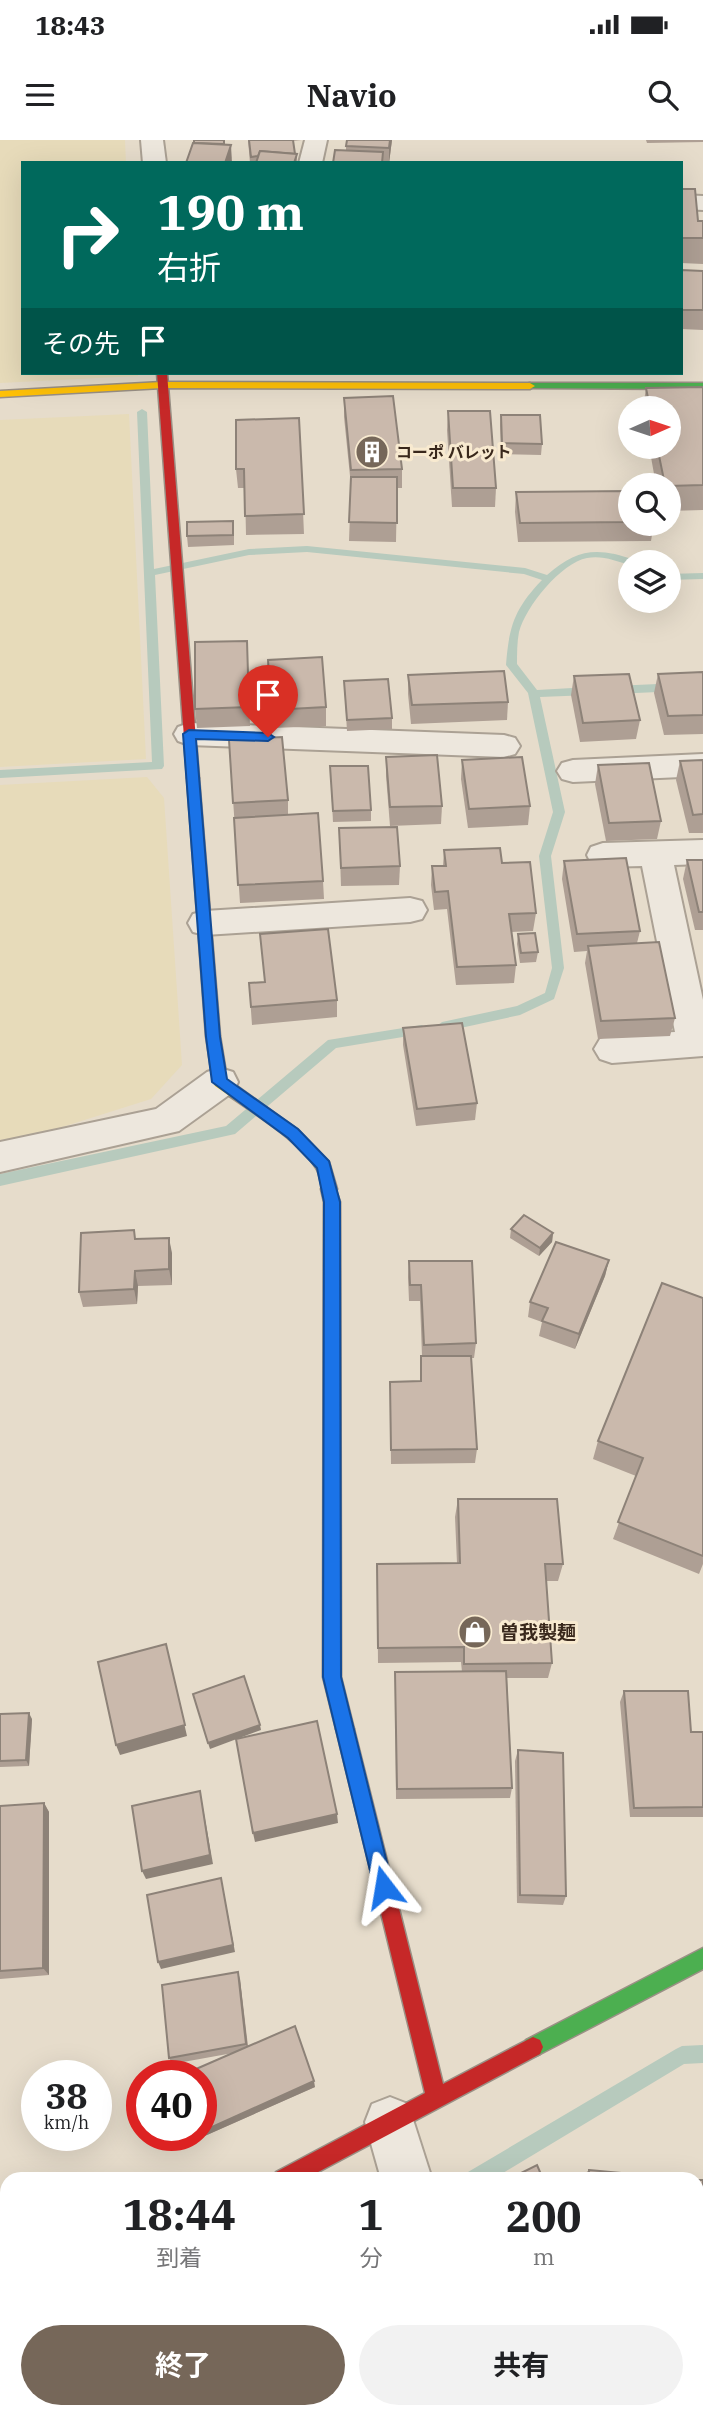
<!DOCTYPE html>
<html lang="ja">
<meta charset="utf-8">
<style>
:root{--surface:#fff;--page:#f2f2f2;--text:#202124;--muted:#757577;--accent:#766759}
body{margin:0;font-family:"IBM Plex Serif","Noto Sans JP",serif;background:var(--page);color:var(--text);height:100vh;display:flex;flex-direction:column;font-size:26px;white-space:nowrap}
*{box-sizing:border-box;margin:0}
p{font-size:23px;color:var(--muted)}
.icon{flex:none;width:38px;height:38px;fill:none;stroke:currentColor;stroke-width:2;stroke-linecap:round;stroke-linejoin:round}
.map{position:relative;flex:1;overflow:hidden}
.side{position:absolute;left:0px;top:2032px;width:704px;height:247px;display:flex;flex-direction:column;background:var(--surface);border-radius:21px 21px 0 0;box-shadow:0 7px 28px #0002}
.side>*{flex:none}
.hud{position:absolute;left:21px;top:21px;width:662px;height:214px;border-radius:0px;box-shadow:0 7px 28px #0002;background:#00695c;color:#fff;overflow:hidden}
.needle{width:46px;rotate:87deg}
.tools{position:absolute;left:618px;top:256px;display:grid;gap:14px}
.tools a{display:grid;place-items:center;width:63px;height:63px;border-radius:50%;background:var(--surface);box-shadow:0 7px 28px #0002;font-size:35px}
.speed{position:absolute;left:21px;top:1920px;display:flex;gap:14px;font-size:35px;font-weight:700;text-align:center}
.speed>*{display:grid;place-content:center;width:91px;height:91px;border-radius:50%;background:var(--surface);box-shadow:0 7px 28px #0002;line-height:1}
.speed small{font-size:18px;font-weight:400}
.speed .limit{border:10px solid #d22;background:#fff;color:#111}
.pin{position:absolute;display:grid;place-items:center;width:60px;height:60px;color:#fff;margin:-72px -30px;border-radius:50% 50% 50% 0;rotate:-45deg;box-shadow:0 0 7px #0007}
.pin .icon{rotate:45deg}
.me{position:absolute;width:77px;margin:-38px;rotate:346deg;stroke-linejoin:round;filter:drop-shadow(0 0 5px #0008)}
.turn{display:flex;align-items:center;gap:24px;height:147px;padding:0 21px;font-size:32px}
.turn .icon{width:91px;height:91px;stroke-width:2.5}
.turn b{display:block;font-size:49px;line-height:60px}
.then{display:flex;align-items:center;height:66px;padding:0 21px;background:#0003;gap:14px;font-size:26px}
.eta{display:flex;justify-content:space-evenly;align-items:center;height:119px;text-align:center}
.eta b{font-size:42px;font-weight:700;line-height:49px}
.button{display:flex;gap:14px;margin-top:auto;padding:14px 21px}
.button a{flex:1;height:80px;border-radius:42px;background:var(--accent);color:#fff;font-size:28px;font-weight:700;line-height:80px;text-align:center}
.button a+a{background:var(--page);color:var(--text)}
.status{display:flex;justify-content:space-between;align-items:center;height:49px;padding:0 35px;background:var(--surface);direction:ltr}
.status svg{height:19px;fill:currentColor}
header{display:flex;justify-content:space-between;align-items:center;height:91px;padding:0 21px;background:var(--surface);font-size:32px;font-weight:700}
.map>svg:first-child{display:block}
</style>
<div class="status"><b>18:43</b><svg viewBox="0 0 49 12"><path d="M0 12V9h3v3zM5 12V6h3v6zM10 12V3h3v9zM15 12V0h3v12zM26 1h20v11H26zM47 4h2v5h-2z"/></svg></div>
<header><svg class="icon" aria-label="menu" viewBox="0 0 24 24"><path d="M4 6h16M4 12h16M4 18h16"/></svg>Navio<svg class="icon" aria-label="search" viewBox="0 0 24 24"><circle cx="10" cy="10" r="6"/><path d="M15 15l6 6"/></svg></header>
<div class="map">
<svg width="703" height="2277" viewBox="0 0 703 2277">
<rect width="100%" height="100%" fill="#e6dccb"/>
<!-- farmland -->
<g fill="#e7dbba">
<polygon points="0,0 125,0 126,23 23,23 23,233 138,233 138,236 0,243"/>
<polygon points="129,274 146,619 0,627 0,280"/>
<polygon points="147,637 164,658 182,925 151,959 37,995 0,1000 0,645"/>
</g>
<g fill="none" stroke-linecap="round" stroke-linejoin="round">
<!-- stream -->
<g fill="#b7cabd" fill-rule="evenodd">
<path d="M142,269L147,272L154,429L249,409L307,406L525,428L547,435C577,408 598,407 635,420L636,422H630V425C616,421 602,415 587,418C561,423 526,466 519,492C517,502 517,514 517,524L537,550L590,547L596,551L590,555L540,557L565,672L551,716L564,828L554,859L520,875L442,892L436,887L442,882L517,866L545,853L552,828L539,716L553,672L528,553L506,525C509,487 514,469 542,440L524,434L307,412L249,415L155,435L164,626L162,629L0,638V630L152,622L137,272Z"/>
<polygon points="703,433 703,439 668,440 668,434"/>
<polygon points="703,542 703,550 613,554 607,550 613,546"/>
<polygon points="422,885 428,890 427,893 336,908 235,994 0,1046 0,1034 226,986 328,900"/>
<polygon points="703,1905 703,1923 684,1924 493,2039 466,2039 468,2032 676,1909 682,1906"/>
<polygon points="272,2272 293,2272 291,2277 270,2277"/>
</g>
<defs>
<g id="street">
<polygon points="141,0 163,0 166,23 143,23"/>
<polygon points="305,0 327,0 322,23 299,23"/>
<polygon points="681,55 703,56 703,70 681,69"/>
<polygon points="189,583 504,595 515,598 520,606 515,614 504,617 189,605 178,601 174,594 178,587"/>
<polygon points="703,614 703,636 573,642 562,639 557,631 562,623 573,620"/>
<polygon points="703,700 703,724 674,725 703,860 703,916 612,923 600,919 594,909 600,899 612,895 675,892 642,726 603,727 591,723 587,715 591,707 603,703"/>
<polygon points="410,758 422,761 427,770 422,779 410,782 205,795 193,792 188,783 193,774 205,771"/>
<polygon points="220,928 233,932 238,942 233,952 179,991 0,1032 0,1002 156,969 207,932"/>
<polygon points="390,1957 408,1964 432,2039 381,2039 365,1982 372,1964"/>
<polygon points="433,2272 487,2272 488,2277 434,2277"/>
</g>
<g id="fast">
<polygon points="530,243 703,243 703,249 526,248 526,244"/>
<polygon points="329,1043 334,1045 340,1062 341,1537 354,1589 351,1595 345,1598 339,1595 336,1589 323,1537 324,1062 321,1049 324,1045"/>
<polygon points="703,1808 703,1829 540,1914 533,1917 526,1914 523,1907 526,1900"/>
<polygon points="7,2172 7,2194 0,2197 0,2175"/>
</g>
<g id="slow">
<polygon points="162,242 530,243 535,246 530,249 162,248 0,257 0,251"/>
<path d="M193,634L199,638L220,896L227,939L298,990L329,1022L337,1049L334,1053H324C320,1046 321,1035 316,1028C297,998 244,967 215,946L213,942L206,896L187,638Z"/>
</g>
<g id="jam">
<polygon points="157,233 167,233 199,638 193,642 187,638"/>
<polygon points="345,1580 351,1583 354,1589 443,1944 533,1897 540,1900 543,1907 540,1914 305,2039 273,2039 276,2032 425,1953 336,1589 339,1583"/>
</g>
</defs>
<!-- street casing -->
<use href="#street" stroke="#aba194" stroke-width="4"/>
<!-- fast casing -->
<use href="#fast" stroke="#9a9085" stroke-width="3"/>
<!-- slow casing -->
<use href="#slow" stroke="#9a9085" stroke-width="3"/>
<!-- jam casing -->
<use href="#jam" stroke="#9a9085" stroke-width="3"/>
<!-- street -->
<use href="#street" fill="#ede7dd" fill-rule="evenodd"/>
<!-- fast -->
<use href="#fast" fill="#4caf50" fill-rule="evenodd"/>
<!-- slow -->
<use href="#slow" fill="#ffc107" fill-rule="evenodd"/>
<!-- jam -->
<use href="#jam" fill="#c62828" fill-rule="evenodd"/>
</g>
<!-- wall -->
<g fill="#ae9f94">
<polygon points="248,0 302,0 293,1 295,14 297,14 297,23 250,23"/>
<polygon points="392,0 389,23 333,23 346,11 346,6"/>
<polygon points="646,0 703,0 703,2 647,3"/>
<polygon points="681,49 698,81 703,81 703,124 681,123"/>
<polygon points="681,130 703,131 703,190 681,189"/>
<polygon points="703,247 703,370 668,371 668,345 656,345 649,306 668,306 668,268 643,268 646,248"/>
<polygon points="344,258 402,329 402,348 397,348 396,402 349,401 351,346 344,277"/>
<polygon points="448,271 496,348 495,367 452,367 447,290"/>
<polygon points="501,275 542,304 541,315 501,314 500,285"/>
<polygon points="299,278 304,394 246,395 245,348 238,348 236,329"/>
<polygon points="630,351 630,383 654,383 651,401 518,402 515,372 516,352"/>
<polygon points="234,391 234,405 188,407 187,396"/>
<polygon points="247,501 250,586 197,588 195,569"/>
<polygon points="268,520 326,567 326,586 272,588"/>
<polygon points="703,532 703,594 664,595 654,553 658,534"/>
<polygon points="408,535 508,562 507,580 411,584 408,554"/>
<polygon points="574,536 640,580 636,599 580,602 571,555"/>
<polygon points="344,541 392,578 392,589 347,591"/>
<polygon points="229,600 288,660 288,675 323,741 324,759 240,763"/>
<polygon points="386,617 442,666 441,684 390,686 386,636"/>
<polygon points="462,620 530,666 528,685 468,688 461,639"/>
<polygon points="703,620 703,693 689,693 676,640 680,621"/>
<polygon points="598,625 661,681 657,699 606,701 595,644"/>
<polygon points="330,626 371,670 371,681 333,682"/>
<polygon points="339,688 400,726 399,745 341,746"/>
<polygon points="444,710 502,723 536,773 533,791 511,792 516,825 514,843 456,845 447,769 434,770 431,745 432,726 443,726"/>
<polygon points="687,720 703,720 703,790 695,790 683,739"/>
<polygon points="564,721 640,791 637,803 675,878 670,896 598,899 585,823 587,811 574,812 562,739"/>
<polygon points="260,794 337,860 337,877 252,885 249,843 265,842"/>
<polygon points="518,794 538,812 536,822 520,823 517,804"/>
<polygon points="403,888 477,963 475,980 416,986 403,905"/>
<polygon points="511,1089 553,1093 552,1102 539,1116 510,1098"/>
<polygon points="172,1113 172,1145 138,1146 137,1164 83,1167 79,1152"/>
<polygon points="609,1120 605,1136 575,1209 539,1196 542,1182 528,1177 530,1162"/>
<polygon points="409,1121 476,1203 474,1218 471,1218 477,1309 475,1323 391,1324 390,1242 420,1241 421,1216 422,1216 420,1161 409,1161 408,1137"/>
<polygon points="703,1158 703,1424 699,1434 613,1399 636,1336 593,1319 598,1301"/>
<polygon points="458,1359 563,1424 558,1441 546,1441 552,1523 548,1538 507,1538 512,1648 510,1658 396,1659 395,1532 462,1532 461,1522 378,1523 377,1424 457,1423 455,1377"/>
<polygon points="624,1551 691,1592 703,1592 703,1677 630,1677 620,1562"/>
<polygon points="0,1574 32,1579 29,1626 0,1627"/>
<polygon points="518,1610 566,1756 563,1765 517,1763 515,1621"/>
<polygon points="44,1663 49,1672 49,1835 0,1839 0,1666"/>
<polygon points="240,1839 248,1906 315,1947 173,2010 170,2006 233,1913 172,1924 169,1918"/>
<polygon points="589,2030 686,2039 582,2039 582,2036"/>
<polygon points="581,2272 696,2272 703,2277 581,2277"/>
</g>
<!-- shaded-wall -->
<g fill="#8d8278">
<polygon points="390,0 392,0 389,23 389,8"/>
<polygon points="231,5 232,23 225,23"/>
<polygon points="553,1093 552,1102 539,1116 540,1108"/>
<polygon points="169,1098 172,1113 172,1145 169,1129"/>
<polygon points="609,1120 605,1136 575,1209 579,1194"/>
<polygon points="135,1131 138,1146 137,1164 134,1149"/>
<polygon points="166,1504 187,1596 120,1615 116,1605"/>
<polygon points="29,1573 32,1579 29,1626 26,1620"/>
<polygon points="260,1585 261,1590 210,1609 208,1603"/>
<polygon points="200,1651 213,1724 146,1739 142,1731"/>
<polygon points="44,1663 49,1672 49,1835 43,1828"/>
<polygon points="337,1674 338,1683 255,1702 253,1693"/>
<polygon points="221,1738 235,1812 161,1829 158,1822"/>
<polygon points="238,1832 240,1839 248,1910 246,1904"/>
<polygon points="314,1941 315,1947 173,2010 170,2006 195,1995 201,1995 201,1992"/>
</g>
<!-- building -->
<g fill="#cab9ac" stroke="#8d8278" stroke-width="2">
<polygon points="194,0 224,0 224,4 194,3"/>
<polygon points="249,0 293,0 295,14 260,11 258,16 251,17"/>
<polygon points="347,0 390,0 389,8 346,6"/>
<polygon points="193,3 231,5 225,23 186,23"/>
<polygon points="335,10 383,12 382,23 333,23"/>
<polygon points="260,11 297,14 294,23 256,23"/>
<polygon points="681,49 695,49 698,81 703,81 703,98 681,98"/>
<polygon points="681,130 703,131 703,170 681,170"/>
<polygon points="703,247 703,345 668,346 668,345 665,345 657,306 668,306 668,268 650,268 646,248"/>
<polygon points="393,256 402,329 351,330 344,258"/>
<polygon points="448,271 490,271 496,348 453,348"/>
<polygon points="501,275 540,275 542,304 502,303"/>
<polygon points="299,278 304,374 245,376 244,329 236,329 236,280"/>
<polygon points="351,337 397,337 397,383 349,382"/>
<polygon points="630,351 630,382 520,383 516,352"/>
<polygon points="233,381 233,395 187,396 187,382"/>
<polygon points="247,501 249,567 195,569 195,502"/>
<polygon points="322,517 326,567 271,570 268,520"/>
<polygon points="504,531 508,562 412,565 408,535"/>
<polygon points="703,532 703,575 668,576 658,534"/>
<polygon points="629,534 640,580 583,583 574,536"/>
<polygon points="388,539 392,578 347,580 344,541"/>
<polygon points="282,597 288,660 233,663 229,600"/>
<polygon points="437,615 442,666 390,667 386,617"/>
<polygon points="522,617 530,666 469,669 462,620"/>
<polygon points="703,620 703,674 693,675 680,621"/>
<polygon points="649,623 661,681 609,683 598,625"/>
<polygon points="330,626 368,626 371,670 333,671"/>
<polygon points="318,673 323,741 238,745 234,678"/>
<polygon points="397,687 400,726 341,728 339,688"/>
<polygon points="500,708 502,723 530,722 536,773 509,774 516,825 457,827 448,751 435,752 432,726 446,726 444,710"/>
<polygon points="626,718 640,791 577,794 564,721"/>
<polygon points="687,720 703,720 703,772 699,772"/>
<polygon points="328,789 337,860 251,867 249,843 265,842 260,794"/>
<polygon points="535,793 538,812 521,813 518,794"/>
<polygon points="659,802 675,878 601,881 588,806"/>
<polygon points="462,883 477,963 417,969 403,888"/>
<polygon points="524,1075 553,1093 540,1108 511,1089"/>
<polygon points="134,1090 135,1099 169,1098 169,1129 135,1131 134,1149 79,1152 81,1093"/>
<polygon points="556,1102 609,1120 579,1194 542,1181 548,1168 530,1162"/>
<polygon points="409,1121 472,1121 476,1203 424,1205 421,1145 410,1145"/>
<polygon points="662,1143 703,1158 703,1416 618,1382 643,1318 598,1301"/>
<polygon points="421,1216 471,1216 477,1309 391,1310 390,1242 421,1241"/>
<polygon points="458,1359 557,1359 563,1424 545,1424 552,1523 464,1524 464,1507 378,1508 377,1424 460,1423"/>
<polygon points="166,1504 185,1585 116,1605 98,1522"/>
<polygon points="506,1531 512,1648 397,1649 395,1532"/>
<polygon points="244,1536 260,1585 208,1603 193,1554"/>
<polygon points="624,1551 688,1551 691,1592 703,1592 703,1667 634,1668"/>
<polygon points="29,1573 26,1620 0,1621 0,1574"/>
<polygon points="317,1581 337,1674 253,1693 236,1599"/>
<polygon points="518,1610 563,1613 566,1756 520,1755"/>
<polygon points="200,1651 210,1715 142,1731 132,1666"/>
<polygon points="44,1663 43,1828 0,1831 0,1666"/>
<polygon points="221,1738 233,1805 158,1822 147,1755"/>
<polygon points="238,1832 246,1904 169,1918 162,1845"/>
<polygon points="295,1886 314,1941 201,1992 201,1936 180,1936"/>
<polygon points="166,1995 195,1995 170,2006"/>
<polygon points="537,2025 543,2039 509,2039"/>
<polygon points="589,2030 686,2039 589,2039"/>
<polygon points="696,2040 703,2040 703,2277 588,2277 588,2272 696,2272"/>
<polygon points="43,2272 232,2272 222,2277 33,2277"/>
</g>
<!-- route -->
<polygon fill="#1a73e8" stroke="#114b97" stroke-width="2" points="189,590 268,593 274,597 268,601 196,599 220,897 227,939 298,989 329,1021 340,1062 341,1537 393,1747 391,1754 384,1757 377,1754 374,1747 323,1537 324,1062 317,1028 288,998 212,942 206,897 183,594"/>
<!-- icons -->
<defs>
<symbol id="building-disc" viewBox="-11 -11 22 22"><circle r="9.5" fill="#766759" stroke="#f8ead0"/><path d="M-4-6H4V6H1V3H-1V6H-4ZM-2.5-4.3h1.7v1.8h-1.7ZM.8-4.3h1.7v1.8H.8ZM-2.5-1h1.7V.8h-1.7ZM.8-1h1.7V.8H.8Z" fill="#fff"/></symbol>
<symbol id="shop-disc" viewBox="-11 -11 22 22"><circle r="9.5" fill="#766759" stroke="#f8ead0"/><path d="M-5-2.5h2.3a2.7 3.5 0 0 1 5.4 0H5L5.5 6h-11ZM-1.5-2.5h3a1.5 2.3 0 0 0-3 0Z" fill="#fff"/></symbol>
</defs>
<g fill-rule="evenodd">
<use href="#building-disc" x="353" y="293" width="38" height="38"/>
<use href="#shop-disc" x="456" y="1473" width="38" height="38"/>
</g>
<g text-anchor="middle" stroke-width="6" stroke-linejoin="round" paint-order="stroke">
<!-- far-poi labels -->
<g font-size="16" font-weight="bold" fill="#39281c" stroke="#f8ead0" text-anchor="start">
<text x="396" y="318">コーポ バレット</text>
</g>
<!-- poi labels -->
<g font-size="19" font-weight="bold" fill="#39281c" stroke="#f8ead0" text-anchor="start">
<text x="500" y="1499">曽我製麺</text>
</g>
</g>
</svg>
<div class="tools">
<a><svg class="needle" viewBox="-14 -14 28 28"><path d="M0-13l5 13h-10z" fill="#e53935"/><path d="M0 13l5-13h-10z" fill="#757577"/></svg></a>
<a><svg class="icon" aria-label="search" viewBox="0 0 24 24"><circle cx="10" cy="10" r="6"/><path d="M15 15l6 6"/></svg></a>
<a><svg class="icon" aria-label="layers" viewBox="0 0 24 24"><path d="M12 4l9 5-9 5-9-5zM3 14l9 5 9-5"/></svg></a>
</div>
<div class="speed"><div>38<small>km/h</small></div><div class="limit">40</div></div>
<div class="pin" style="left:268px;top:597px;background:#d93025"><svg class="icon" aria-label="arrive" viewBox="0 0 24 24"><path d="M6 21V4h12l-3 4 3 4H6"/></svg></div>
<svg class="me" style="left:384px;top:1747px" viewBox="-20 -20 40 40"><path d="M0-17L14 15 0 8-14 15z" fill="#1a73e8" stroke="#fff" stroke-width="4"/></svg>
<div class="hud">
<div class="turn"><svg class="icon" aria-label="right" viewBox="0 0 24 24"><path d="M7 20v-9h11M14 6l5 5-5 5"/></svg><div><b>190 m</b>右折</div></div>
<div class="then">その先<svg class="icon" aria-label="arrive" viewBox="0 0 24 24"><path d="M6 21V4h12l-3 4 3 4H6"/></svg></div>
</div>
<section class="side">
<div class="eta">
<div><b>18:44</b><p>到着</p></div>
<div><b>1</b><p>分</p></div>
<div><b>200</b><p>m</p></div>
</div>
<div class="button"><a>終了</a><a>共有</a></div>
</section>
</div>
